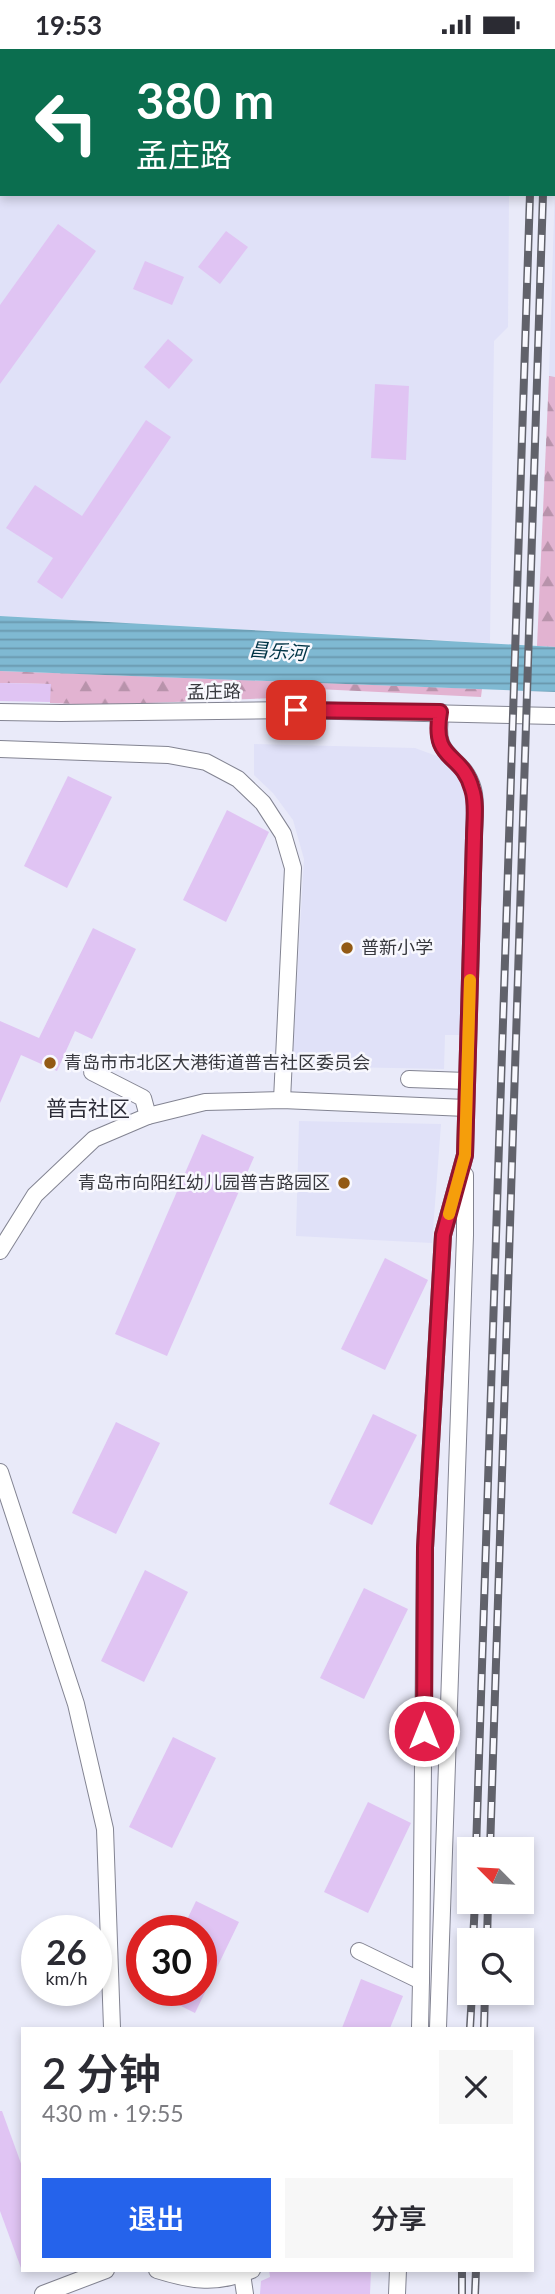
<!DOCTYPE html>
<html lang="zh">
<meta charset="utf-8">
<style>
:root{--surface:#fff;--page:#f7f7f7;--text:#2b2b33;--muted:#7c7c81;--accent:#2563eb}
body{margin:0;font-family:Lato,"Noto Sans SC",sans-serif;background:var(--page);color:var(--text);height:100vh;display:flex;flex-direction:column;font-size:26px;white-space:nowrap}
*{box-sizing:border-box;margin:0}
p{font-size:23px;color:var(--muted)}
.icon{flex:none;width:38px;height:38px;fill:none;stroke:currentColor;stroke-width:2;stroke-linecap:round;stroke-linejoin:round}
.map{position:relative;flex:1;overflow:hidden}
.panel{position:absolute;left:21px;top:1978px;width:513px;height:245px;display:flex;flex-direction:column;background:var(--surface);border-radius:0px;box-shadow:0 4px 10px #0003}
.panel>*{flex:none}
.banner{position:absolute;left:0px;top:0px;width:556px;height:147px;box-shadow:0 4px 10px #0003;background:#0b6e4f;color:#fff;overflow:hidden}
.needle{width:46px;rotate:294deg}
.tools{position:absolute;left:457px;top:1788px;display:grid;gap:14px}
.tools a{display:grid;place-items:center;width:77px;height:77px;border-radius:0px;background:var(--surface);box-shadow:0 4px 10px #0003;font-size:35px}
.speed{position:absolute;left:21px;top:1866px;display:flex;gap:14px;font-size:35px;font-weight:700;text-align:center}
.speed>*{display:grid;place-content:center;width:91px;height:91px;border-radius:50%;background:var(--surface);box-shadow:0 4px 10px #0003;line-height:1}
.speed small{font-size:18px;font-weight:400}
.speed .limit{border:10px solid #d22;background:#fff;color:#111}
.pin{position:absolute;display:grid;place-items:center;width:60px;height:60px;color:#fff;margin:-30px;border-radius:14px;box-shadow:0 4px 10px #0006}
.me{position:absolute;width:77px;margin:-38px;rotate:0deg;stroke-linejoin:round;filter:drop-shadow(0 0 5px #0008)}
.turn{display:flex;align-items:center;gap:24px;height:147px;padding:0 21px;font-size:32px}
.turn .icon{width:91px;height:91px;stroke-width:2.5}
.turn b{display:block;font-size:49px;line-height:60px}
.round{display:grid;place-items:center;flex:none;width:74px;height:74px;border-radius:0px;background:var(--page)}
.summary{display:flex;align-items:center;justify-content:space-between;height:119px;padding:0 21px}
h1{font-size:42px;font-weight:600;line-height:52px}
.button{display:flex;gap:14px;margin-top:auto;padding:14px 21px}
.button a{flex:1;height:80px;border-radius:0px;background:var(--accent);color:#fff;font-size:28px;font-weight:600;line-height:80px;text-align:center}
.button a+a{background:var(--page);color:var(--text)}
.status{display:flex;justify-content:space-between;align-items:center;height:49px;padding:0 35px;background:var(--surface);direction:ltr}
.status svg{height:19px;fill:currentColor}
.map>svg:first-child{display:block}
</style>
<div class="status"><b>19:53</b><svg viewBox="0 0 49 12"><path d="M0 12V9h3v3zM5 12V6h3v6zM10 12V3h3v9zM15 12V0h3v12zM26 1h20v11H26zM47 4h2v5h-2z"/></svg></div>
<div class="map">
<svg width="555" height="2245" viewBox="0 0 555 2245">
<defs>
<pattern id="forest-firs" width="22" height="20" patternUnits="userSpaceOnUse" patternTransform="scale(1.75)"><rect width="22" height="20" fill="#e2b3d1"/><path d="M5 1l3.5 6h-7zM16 11l3.5 6h-7z" fill="#b893ab"/></pattern>
<pattern id="water-rules" width="6" height="5" patternUnits="userSpaceOnUse" patternTransform="scale(1.75)"><rect width="6" height="5" fill="#7fb9d2"/><path d="M0 2.5h6" fill="none" stroke="#6997ac"/></pattern>
</defs>
<rect width="100%" height="100%" fill="#e9eaf9"/>
<!-- built -->
<g fill="#e0e1f8">
<polygon points="0,0 511,0 2,2 2,145 509,145 508,278 494,292 490,594 0,567"/>
<polygon points="555,138 555,328 549,327"/>
<polygon points="254,695 415,699 442,709 461,728 467,743 461,986 445,986 444,1020 292,1017 304,810 293,771 273,744 254,726"/>
<polygon points="299,1072 441,1075 432,1194 296,1187"/>
</g>
<!-- forest -->
<g fill="url(#forest-firs)">
<polygon points="549,327 555,328 555,598 537,597"/>
<polygon points="0,622 482,640 481,648 317,640 276,649 98,656 50,654 50,635 0,634"/>
</g>
<!-- water -->
<polygon fill="url(#water-rules)" points="0,567 555,598 555,643 0,622"/>
<!-- building -->
<g fill="#e0c4f3">
<polygon points="58,175 96,202 0,335 0,256"/>
<polygon points="226,182 248,198 220,235 198,218"/>
<polygon points="145,212 184,228 172,256 133,240"/>
<polygon points="168,290 193,311 169,340 144,318"/>
<polygon points="375,335 409,337 406,411 371,409"/>
<polygon points="146,371 171,388 62,550 37,533 53,509 6,479 35,436 82,467"/>
<polygon points="0,634 51,635 50,653 0,652"/>
<polygon points="68,727 112,748 67,839 24,817"/>
<polygon points="227,761 269,783 226,873 183,851"/>
<polygon points="93,879 136,900 92,990 75,982 57,1022 21,1006 0,1054 0,972 39,989"/>
<polygon points="202,1085 254,1108 167,1307 115,1285"/>
<polygon points="385,1209 428,1231 385,1321 341,1300"/>
<polygon points="373,1365 417,1386 372,1476 329,1455"/>
<polygon points="116,1373 160,1394 116,1485 72,1464"/>
<polygon points="145,1521 188,1543 144,1633 101,1612"/>
<polygon points="364,1539 408,1560 364,1650 320,1629"/>
<polygon points="173,1688 216,1709 172,1799 129,1778"/>
<polygon points="368,1753 411,1774 368,1864 324,1843"/>
<polygon points="196,1852 239,1873 195,1964 149,1941 201,1941 201,1881 182,1881"/>
<polygon points="361,1930 403,1947 390,1979 342,1979"/>
<polygon points="0,2062 2,2062 23,2120 21,2219 0,2162"/>
<polygon points="269,2221 371,2221 370,2245 260,2245 261,2232 270,2228"/>
</g>
<g fill="none" stroke-linecap="round" stroke-linejoin="round">
<defs>
<g id="minor">
<polyline points="0,663 61,664 296,661 555,667"/>
<polyline points="0,700 168,706 206,713 238,730 263,754 283,785 293,819 282,1051"/>
<polyline points="92,1023 143,1049 148,1067"/>
<polyline points="409,1030 467,1032"/>
<polyline points="0,1202 35,1146 94,1090 148,1067 205,1053 282,1051 466,1059"/>
<polyline points="0,1423 76,1655 105,1780 112,1979"/>
<polyline points="359,1902 421,1932 420,1979"/>
<path d="M421,1932L425,1499L443,1186L465,1106L474,789C474,774 477,754 473,740C462,702 431,714 441,663"/>
<polyline points="438,1979 465,1186 465,1126"/>
<path d="M157,2221C192,2232 217,2236 252,2221"/>
<polyline points="242,2225 245,2245"/>
<polyline points="43,2245 106,2221"/>
<polyline points="397,2245 398,2221"/>
</g>
</defs>
<!-- minor casing -->
<use href="#minor" stroke="#838492" stroke-width="18"/>
<!-- minor -->
<use href="#minor" stroke="#fff" stroke-width="16"/>
<defs>
<g id="rail">
<polyline points="534,2 534,0"/>
<polyline points="548,2 548,0"/>
<polyline points="476,1801 530,145"/>
<polyline points="490,1801 543,145"/>
<polyline points="473,1892 475,1853"/>
<polyline points="487,1892 488,1853"/>
<polyline points="470,1979 472,1944"/>
<polyline points="484,1979 485,1944"/>
<polyline points="462,2245 462,2221"/>
<polyline points="475,2245 476,2221"/>
</g>
</defs>
<!-- rail casing -->
<use href="#rail" stroke="#61626b" stroke-width="8"/>
<!-- rail -->
<use href="#rail" stroke="#f8f8fe" stroke-width="5" stroke-dasharray="16" stroke-linecap="butt"/>
</g>
<g fill="none" stroke-linecap="round" stroke-linejoin="round">
<defs>
<path id="route" d="M296,661L440,663C431,714 462,702 472,740C477,754 474,774 474,789L465,1106L443,1186L425,1499L424,1682"/>
</defs>
<!-- route casing -->
<use href="#route" stroke="#92132f" stroke-width="18"/>
<!-- route -->
<use href="#route" stroke="#e11d48" stroke-width="12"/>
<!-- slow -->
<polyline stroke="#f59e0b" stroke-width="12" points="449,1165 465,1106 470,931"/>
</g>
<!-- markers -->
<g fill="#935a15" stroke="#f8f8fe" stroke-width="2.5">
<circle cx="347" cy="899" r="7"/>
<circle cx="50" cy="1014" r="7"/>
<circle cx="344" cy="1134" r="7"/>
</g>
<g text-anchor="middle" stroke-width="5" stroke-linejoin="round" paint-order="stroke">
<!-- street labels -->
<g font-size="18" fill="#37383e" stroke="#f8f8fe">
<text transform="translate(214 643) rotate(-1)" y="6">孟庄路</text>
</g>
<!-- poi labels -->
<g font-size="18" fill="#37383e" stroke="#f8f8fe" text-anchor="start">
<text x="361" y="905">普新小学</text>
<text x="64" y="1020">青岛市市北区大港街道普吉社区委员会</text>
<text x="330" y="1140" text-anchor="end">青岛市向阳红幼儿园普吉路园区</text>
</g>
<!-- water labels -->
<g font-size="19" font-style="italic" fill="#003446" stroke="#f8f8fe">
<text transform="translate(278 602) rotate(4)" y="7">昌乐河</text>
</g>
<!-- quarter labels -->
<g font-size="21" fill="#2b2b37" stroke="#f8f8fe">
<text x="88" y="1067">普吉社区</text>
</g>
</g>
</svg>
<div class="tools">
<a><svg class="needle" viewBox="-14 -14 28 28"><path d="M0-13l5 13h-10z" fill="#e53935"/><path d="M0 13l5-13h-10z" fill="#7c7c81"/></svg></a>
<a><svg class="icon" aria-label="search" viewBox="0 0 24 24"><circle cx="10" cy="10" r="6"/><path d="M15 15l6 6"/></svg></a>
</div>
<div class="speed"><div>26<small>km/h</small></div><div class="limit">30</div></div>
<div class="pin" style="left:296px;top:661px;background:#d93025"><svg class="icon" aria-label="arrive" viewBox="0 0 24 24"><path d="M6 21V4h12l-3 4 3 4H6"/></svg></div>
<svg class="me" style="left:424px;top:1682px" viewBox="-20 -20 40 40"><circle r="17" fill="#e11d48" stroke="#fff" stroke-width="3"/><path d="M0-11L8 9 0 5-8 9z" fill="#fff"/></svg>
<div class="banner">
<div class="turn"><svg class="icon" aria-label="left" viewBox="0 0 24 24"><path d="M17 20v-9H6M10 6l-5 5 5 5"/></svg><div><b>380 m</b>孟庄路</div></div>
</div>
<section class="panel">
<div class="summary"><div><h1>2 分钟</h1><p>430 m · 19:55</p></div><a class="round"><svg class="icon" aria-label="close" viewBox="0 0 24 24"><path d="M6 6l12 12M18 6L6 18"/></svg></a></div>
<div class="button"><a>退出</a><a>分享</a></div>
</section>
</div>
